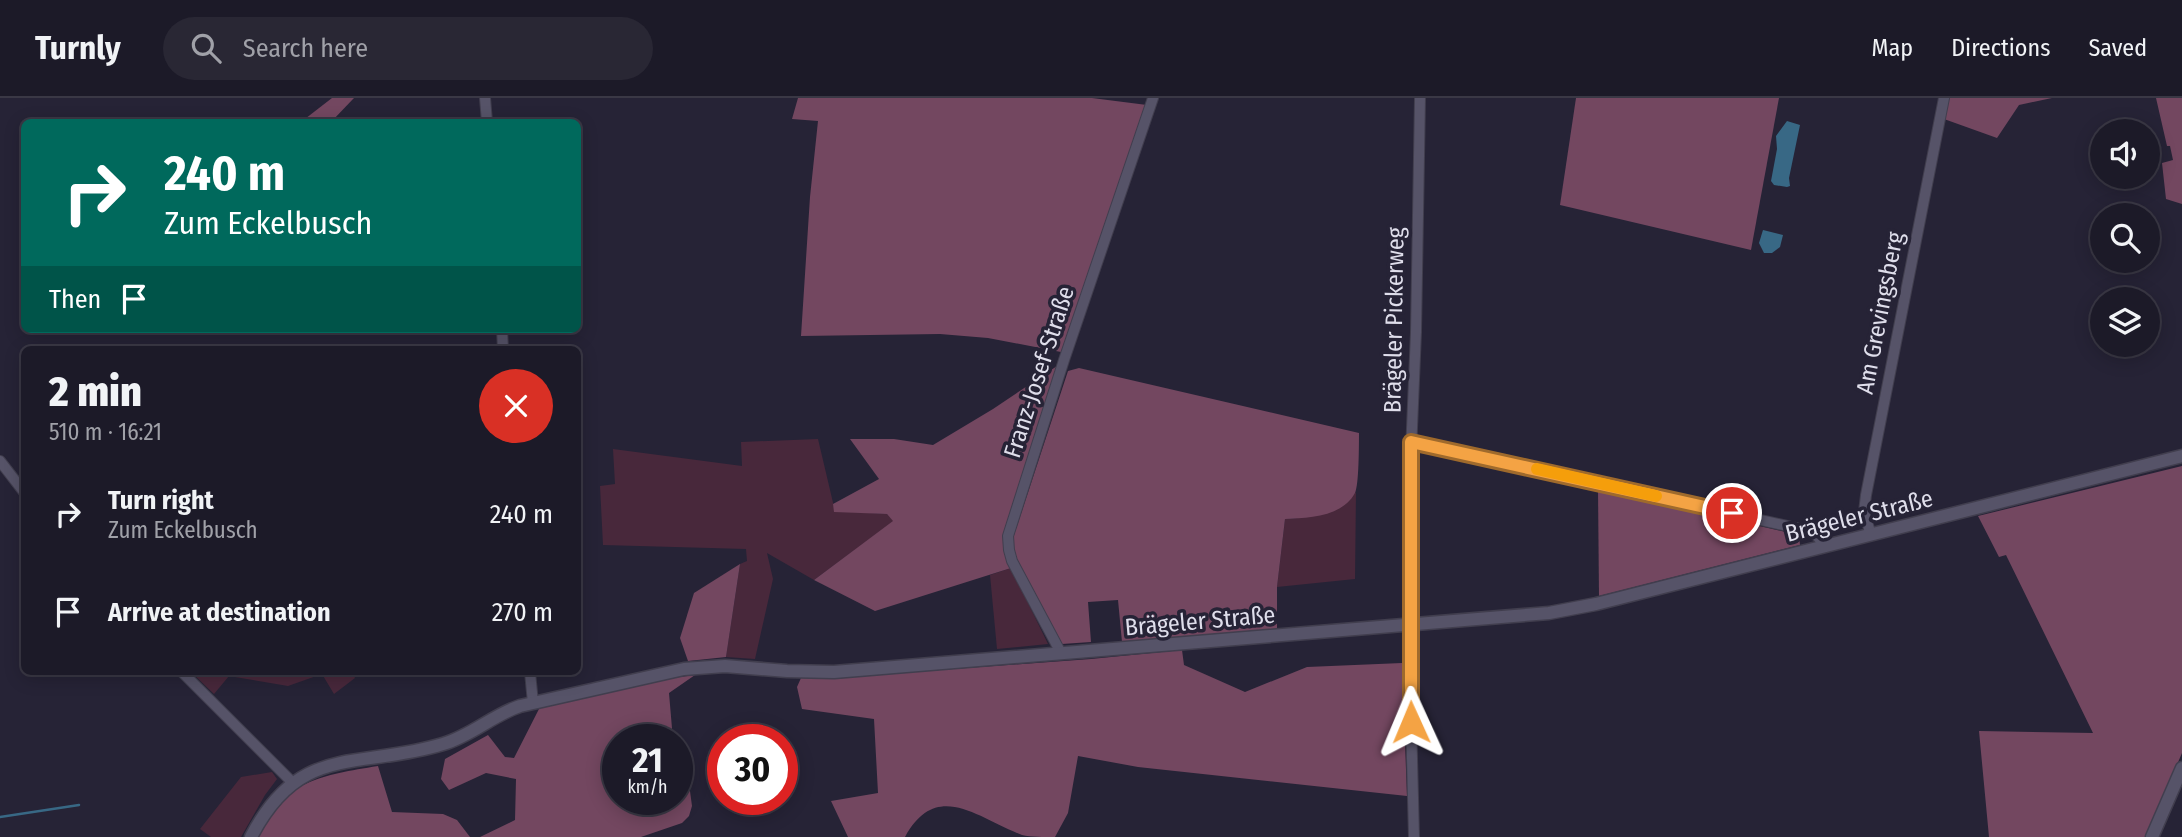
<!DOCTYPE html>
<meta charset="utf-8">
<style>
:root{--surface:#1c1a28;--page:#292734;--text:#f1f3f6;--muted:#a0a1a8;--line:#3a3845}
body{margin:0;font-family:"Fira Sans Condensed",sans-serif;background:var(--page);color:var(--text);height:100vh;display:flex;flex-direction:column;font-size:26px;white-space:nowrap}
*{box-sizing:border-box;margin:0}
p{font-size:23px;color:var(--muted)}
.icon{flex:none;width:38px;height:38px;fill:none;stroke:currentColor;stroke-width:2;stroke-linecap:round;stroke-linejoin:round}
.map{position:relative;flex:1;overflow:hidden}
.sheet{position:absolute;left:21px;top:248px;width:560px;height:329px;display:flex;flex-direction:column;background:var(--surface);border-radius:10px;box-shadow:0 4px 18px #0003,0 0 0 2px var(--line)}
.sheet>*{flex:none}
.banner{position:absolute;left:21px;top:21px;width:560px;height:214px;border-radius:10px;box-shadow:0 4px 18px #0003,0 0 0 2px var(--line);background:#00695c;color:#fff;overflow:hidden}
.tools{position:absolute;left:2090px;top:21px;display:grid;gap:14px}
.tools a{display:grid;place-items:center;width:70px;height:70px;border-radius:50%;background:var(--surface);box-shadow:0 4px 18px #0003,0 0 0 2px var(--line);font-size:35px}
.speed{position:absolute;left:602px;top:626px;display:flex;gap:14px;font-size:35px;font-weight:700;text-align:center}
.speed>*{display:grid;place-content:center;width:91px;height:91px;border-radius:50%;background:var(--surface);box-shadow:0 4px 18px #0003,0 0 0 2px var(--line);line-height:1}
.speed small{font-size:18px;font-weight:400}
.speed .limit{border:10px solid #d22;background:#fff;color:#111}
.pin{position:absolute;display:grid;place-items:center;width:60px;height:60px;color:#fff;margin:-30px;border:4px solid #fff;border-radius:50%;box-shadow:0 2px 7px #0007}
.me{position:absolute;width:77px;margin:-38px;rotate:359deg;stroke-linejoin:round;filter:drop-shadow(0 0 5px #0008)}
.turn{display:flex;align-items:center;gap:24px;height:147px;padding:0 28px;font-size:32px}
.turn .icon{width:91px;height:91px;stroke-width:2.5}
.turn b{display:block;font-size:49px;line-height:60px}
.then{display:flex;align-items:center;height:66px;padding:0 28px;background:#0003;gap:14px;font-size:26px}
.round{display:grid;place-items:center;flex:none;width:74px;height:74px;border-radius:37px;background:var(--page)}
.headline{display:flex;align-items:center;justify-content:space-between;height:119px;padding:0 28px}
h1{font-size:42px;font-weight:800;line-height:52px}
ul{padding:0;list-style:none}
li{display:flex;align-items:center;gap:21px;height:98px;padding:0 28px}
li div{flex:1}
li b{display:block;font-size:26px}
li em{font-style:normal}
header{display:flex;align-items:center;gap:42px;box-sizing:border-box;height:98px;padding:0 35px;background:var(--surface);border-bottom:2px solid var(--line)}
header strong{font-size:33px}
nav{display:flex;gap:38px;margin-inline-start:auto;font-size:24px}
.search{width:490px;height:63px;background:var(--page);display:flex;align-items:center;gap:18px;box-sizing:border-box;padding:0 24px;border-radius:38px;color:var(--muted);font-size:26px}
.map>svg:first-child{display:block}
</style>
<header>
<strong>Turnly</strong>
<div class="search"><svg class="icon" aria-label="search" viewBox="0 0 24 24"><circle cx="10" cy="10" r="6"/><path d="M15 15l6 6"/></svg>Search here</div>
<nav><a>Map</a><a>Directions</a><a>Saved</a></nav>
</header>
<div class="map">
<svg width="2182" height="739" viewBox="0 0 2182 739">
<rect width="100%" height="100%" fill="#262336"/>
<!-- green -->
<g fill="#48283b">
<polygon points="818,341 835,413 887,416 894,423 814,482 767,455 773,481 755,561 726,559 740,466 747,463 746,451 603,447 600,388 615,386 613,351 742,368 741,344"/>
<path d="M1356,394L1355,481L1277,489L1285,421C1312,420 1337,415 1356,394Z"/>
<polygon points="1011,470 1048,546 997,551 990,477"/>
<polygon points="191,574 352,574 355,580 334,596 322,576 288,588 229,578 214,596"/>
<polygon points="272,674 277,681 265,697 241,739 211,739 200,731 241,679"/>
</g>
<!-- forest -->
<g fill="#734760">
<polygon points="332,0 354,0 331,24 301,24"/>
<polygon points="798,0 1092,0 1147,7 1061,254 988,240 940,236 801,238 810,99 818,23 792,21"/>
<polygon points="1576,0 1779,0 1751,152 1560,107"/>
<polygon points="1948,0 2052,0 2019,7 1997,40 1944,21"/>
<polygon points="2156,0 2182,0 2182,106 2166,101 2162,65 2173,62 2170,48 2167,48"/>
<polygon points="1060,266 1005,432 1006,452 1011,470 875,513 814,482 893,423 887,416 834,414 833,406 879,381 850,341 894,341 933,347 993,311"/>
<path d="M1079,270L1359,335C1359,347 1359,387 1355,395C1342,419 1308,420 1285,421L1277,489V531L1122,544L1118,502L1088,504L1091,544L1062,546L1017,461L1014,451V437L1068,273Z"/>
<polygon points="2182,368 2182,655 2146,739 1989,739 1979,633 2093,635 2006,457 1999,459 1978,418"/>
<polygon points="1598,391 1799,437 1800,447 1599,498"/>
<polygon points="740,466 726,559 688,563 680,540 694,495"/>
<path d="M1182,552L1184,567L1245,594L1307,569L1402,565L1407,698L1138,669L1078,658L1068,715L1055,739C1044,739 1031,739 1022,737C977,720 937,681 905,739H848L831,703L878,695L874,621L802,611L797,589L801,580H830L1091,561Z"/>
<polygon points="695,577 669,595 673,642 618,642 618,702 677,702 677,662 690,693 692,708 689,718 682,725 641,739 480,739 515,722 516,681 486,675 449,692 441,681 445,661 488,637 505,659 514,660 540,609 672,580"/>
<path d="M378,668L392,714L443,716L457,722L470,739H258C284,682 322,677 378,668Z"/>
</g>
<!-- water -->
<g fill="#386885">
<polygon points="1787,23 1800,27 1789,80 1790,88 1787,89 1774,87 1771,83 1777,51 1776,38"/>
<polygon points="1763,132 1783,137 1780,149 1772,155 1764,155 1759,145"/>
</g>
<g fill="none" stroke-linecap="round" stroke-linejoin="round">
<!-- stream -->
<polyline stroke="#386885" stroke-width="2.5" points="0,719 79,707"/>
<defs>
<g id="street">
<polyline points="485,0 487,24"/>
<polyline points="502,231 503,252"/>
<polyline points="1411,344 1810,433 1817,438 1825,448"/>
<polyline points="0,363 24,394"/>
<polyline points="1871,437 1864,414 1866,397 1944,0"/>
<polyline points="1061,555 1012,463 1009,452 1008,438 1064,262 1153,0"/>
<polyline points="182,574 293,685"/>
<polyline points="530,574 533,605"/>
<polyline points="1414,739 1409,542 1411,354 1416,234 1420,0"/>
</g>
<g id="secondary">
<path d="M251,739C300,644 358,672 443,646C471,638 493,617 520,608L684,571L725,568L787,573L834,574L1549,515L1596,506L2182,358"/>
<polyline points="2152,739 2182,670"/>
</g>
</defs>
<!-- street casing -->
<use href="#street" stroke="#413e4e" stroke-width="12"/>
<!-- secondary casing -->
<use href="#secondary" stroke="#413e4e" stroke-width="15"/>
<!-- street -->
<use href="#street" stroke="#565368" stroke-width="10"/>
<!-- secondary -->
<use href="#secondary" stroke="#565368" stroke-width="12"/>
</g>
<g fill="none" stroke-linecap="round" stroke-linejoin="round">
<defs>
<polyline id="route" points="1411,624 1411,344 1732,415"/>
</defs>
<!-- route casing -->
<use href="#route" stroke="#9f6a2c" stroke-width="18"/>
<!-- route -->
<use href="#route" stroke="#f4a344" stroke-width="12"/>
<!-- slow -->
<polyline stroke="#f59e0b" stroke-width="12" points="1537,371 1656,398"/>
</g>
<g text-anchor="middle" stroke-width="7" stroke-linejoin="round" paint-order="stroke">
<!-- street labels -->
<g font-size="24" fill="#dfdeeb" stroke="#262336">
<text transform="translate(1880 215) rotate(-79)" y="8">Am Grevingsberg</text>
<text transform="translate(1394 222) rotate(-89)" y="8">Brägeler Pickerweg</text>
<text transform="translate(1039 274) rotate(-72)" y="8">Franz-Josef-Straße</text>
<text transform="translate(1859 418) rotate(-14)" y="8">Brägeler Straße</text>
<text transform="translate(1200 523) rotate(-5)" y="8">Brägeler Straße</text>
</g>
</g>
</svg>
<div class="tools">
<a><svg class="icon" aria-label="sound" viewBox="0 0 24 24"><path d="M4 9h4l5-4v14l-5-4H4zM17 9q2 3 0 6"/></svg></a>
<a><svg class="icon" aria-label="search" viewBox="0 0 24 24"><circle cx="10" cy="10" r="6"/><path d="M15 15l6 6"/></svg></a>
<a><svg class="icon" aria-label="layers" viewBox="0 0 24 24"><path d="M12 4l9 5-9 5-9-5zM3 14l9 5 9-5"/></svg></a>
</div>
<div class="speed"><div>21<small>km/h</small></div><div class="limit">30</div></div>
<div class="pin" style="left:1732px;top:415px;background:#d93025"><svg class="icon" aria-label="arrive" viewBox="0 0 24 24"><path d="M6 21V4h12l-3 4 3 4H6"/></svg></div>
<svg class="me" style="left:1411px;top:624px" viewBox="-20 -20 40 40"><path d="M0-17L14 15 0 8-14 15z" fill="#f4a344" stroke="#fff" stroke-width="4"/></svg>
<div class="banner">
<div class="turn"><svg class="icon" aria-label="right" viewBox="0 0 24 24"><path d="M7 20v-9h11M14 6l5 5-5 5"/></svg><div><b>240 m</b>Zum Eckelbusch</div></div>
<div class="then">Then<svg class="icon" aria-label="arrive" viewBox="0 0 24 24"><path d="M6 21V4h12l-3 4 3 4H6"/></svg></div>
</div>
<section class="sheet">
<div class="headline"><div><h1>2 min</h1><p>510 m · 16:21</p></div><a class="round" style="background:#d93025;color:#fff"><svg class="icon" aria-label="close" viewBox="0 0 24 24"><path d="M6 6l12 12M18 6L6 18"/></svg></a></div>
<ul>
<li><svg class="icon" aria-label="right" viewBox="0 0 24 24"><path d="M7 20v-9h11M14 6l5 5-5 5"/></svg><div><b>Turn right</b><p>Zum Eckelbusch</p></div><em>240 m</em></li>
<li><svg class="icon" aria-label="arrive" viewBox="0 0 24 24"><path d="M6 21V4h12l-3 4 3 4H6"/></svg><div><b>Arrive at destination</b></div><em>270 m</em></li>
</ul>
</section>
</div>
